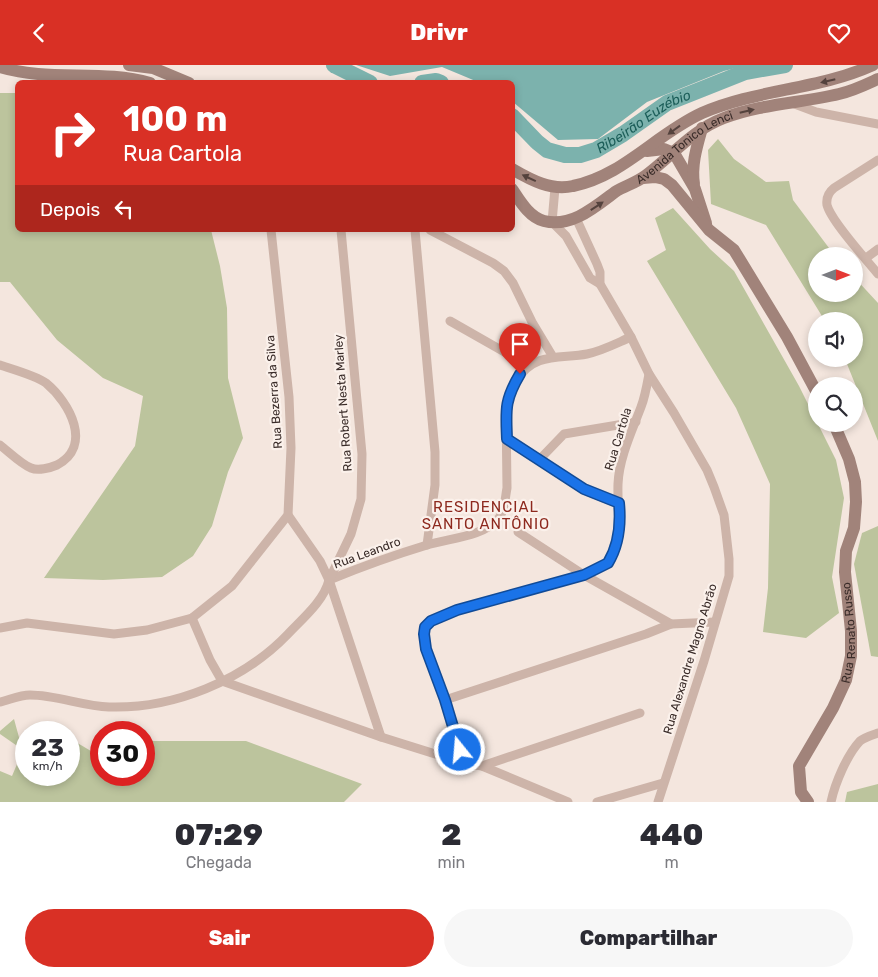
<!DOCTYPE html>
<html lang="pt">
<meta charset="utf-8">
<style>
:root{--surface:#fff;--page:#f7f7f7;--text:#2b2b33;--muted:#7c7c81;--accent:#d93025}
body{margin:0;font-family:Rubik,sans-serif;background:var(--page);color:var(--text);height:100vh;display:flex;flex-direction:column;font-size:19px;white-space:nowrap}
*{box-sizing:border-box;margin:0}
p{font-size:16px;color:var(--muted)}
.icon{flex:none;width:28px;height:28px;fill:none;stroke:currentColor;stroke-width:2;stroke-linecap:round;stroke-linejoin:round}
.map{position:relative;height:737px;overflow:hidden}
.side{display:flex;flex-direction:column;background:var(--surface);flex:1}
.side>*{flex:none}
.banner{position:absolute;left:15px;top:15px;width:500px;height:152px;border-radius:8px;box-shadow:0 2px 8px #0003;background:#d93025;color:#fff;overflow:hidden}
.needle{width:32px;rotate:90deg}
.buttons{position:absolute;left:808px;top:182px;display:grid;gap:10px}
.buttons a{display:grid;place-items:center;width:55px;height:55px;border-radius:50%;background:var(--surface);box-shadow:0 2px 8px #0003;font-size:25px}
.speed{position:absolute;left:15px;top:656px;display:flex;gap:10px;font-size:25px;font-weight:700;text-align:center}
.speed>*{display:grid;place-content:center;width:65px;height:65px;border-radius:50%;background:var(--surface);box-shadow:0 2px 8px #0003;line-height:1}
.speed small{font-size:12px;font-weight:400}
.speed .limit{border:8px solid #d22;background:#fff;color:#111}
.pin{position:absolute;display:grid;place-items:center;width:42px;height:42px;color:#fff;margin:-51px -21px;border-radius:50% 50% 50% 0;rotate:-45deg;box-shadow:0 0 5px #0007}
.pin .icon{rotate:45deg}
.me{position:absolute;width:55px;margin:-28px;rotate:343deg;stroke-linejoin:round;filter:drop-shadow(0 0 4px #0008)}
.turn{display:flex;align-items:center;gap:18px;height:105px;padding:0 25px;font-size:22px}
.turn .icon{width:65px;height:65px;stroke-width:2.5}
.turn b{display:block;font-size:35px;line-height:42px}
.then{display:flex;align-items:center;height:48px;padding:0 25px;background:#0003;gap:10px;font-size:19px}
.eta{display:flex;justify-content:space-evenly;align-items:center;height:85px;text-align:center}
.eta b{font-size:30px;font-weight:800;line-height:35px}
.primary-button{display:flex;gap:10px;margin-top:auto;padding:10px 25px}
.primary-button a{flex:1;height:58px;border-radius:30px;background:var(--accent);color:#fff;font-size:20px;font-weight:800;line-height:58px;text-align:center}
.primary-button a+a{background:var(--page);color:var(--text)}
header{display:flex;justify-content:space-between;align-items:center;height:65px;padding:0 25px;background:var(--accent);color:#fff;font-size:22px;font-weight:800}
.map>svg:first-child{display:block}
</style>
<header><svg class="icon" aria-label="back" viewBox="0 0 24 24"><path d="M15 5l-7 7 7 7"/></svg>Drivr<svg class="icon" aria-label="heart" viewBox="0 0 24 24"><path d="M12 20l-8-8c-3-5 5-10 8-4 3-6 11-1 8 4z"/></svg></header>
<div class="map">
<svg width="878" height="737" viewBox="0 0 878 737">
<rect width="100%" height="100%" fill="#f4e6de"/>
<!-- green -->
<g fill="#bcc49d">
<polygon points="0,28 17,28 18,165 211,165 220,201 227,243 228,313 243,373 228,407 212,461 193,491 162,512 103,515 44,513 135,381 143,331 103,313 57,275 10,217 0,217"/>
<polygon points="718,74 734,94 766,117 789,116 793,135 835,191 816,191 816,229 854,229 854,212 878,238 878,376 845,294 854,294 854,256 825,256 766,160 711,139 708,85"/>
<polygon points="673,143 710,184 734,206 799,321 816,355 816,359 818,359 836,395 844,433 832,512 839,548 806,573 763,567 768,523 770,419 736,343 647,196 666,185 655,153"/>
<polygon points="878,461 878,592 871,591 854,499 862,468"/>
<polygon points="14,654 20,676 26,675 26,710 69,710 69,673 96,689 101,687 101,710 144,710 144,676 246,676 362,719 344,737 0,737 0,706 12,711 23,685 0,669 0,666"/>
<polygon points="878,719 878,737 845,737 847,727"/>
</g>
<!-- water -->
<polygon fill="#7cb2ad" points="356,0 747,0 724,6 647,37 598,74 558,75 513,37 512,18 478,17 442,2 390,11"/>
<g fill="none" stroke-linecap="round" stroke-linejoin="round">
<!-- river -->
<g stroke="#7cb2ad" stroke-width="16">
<polyline points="334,0 370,18"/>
<polyline points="422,18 436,16 441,18"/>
<path id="s1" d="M512,51L537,77L547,85L565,90H580L596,85L623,69L667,38L745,7L785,0"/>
</g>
<!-- street -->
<g stroke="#cdb4a9" stroke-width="9">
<polyline points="792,38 816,47 878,59"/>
<path d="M878,95L834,123C829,127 826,133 827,140C831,156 866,194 878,209"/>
<polyline points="555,123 552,157 566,171 590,213 600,219"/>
<polyline points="576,153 597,199 600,207 600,219 631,272 649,309 674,348 707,405 714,422 724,450 729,494 729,511 704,596 658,737"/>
<polyline points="415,165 435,387 435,420 427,480"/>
<polyline points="430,165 493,198 504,206 513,218 532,257 553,292"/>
<polyline points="866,193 878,184"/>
<polyline points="450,256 529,301"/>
<path d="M0,300C12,304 37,311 46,318C70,338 93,381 57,400C50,403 38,406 31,403C21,399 8,386 0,380"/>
<polyline points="507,374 584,425 619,439"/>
<polyline points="539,395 564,369 636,357"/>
<polyline points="288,450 320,496 329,515 381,672"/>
<polyline points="518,467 584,510 671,559 715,557"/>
<path d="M329,515C361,502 394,490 427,480C450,473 483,472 499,453C505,445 505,433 507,423L506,344C508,333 511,324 517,315C534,287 560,294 587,289C602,286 617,278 631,272"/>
<polyline points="192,553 210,595 222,616 381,672 464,698 482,701 568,737"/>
<polyline points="0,563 27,558 114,569 147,565 192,553 232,521 288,450 291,383 289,332 271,165"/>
<polyline points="445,635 646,569 671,559"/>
<path d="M0,637C9,635 20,630 30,630C56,630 83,641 109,642C173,644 243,616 288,569C302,554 324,536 329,515L351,469L361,434L362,389L341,165"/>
<path d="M464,698L445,635L426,584L424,569L425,562L431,555L457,545L584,510L608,498C624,472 617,447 618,419C619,393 632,366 641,342C645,332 647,320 649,309"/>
<polyline points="482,701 640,648"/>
<polyline points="597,737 663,718"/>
<path d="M831,737C835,718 847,690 860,676C865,672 872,670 878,668"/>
</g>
<!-- secondary -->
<g stroke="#a1837a" stroke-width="12">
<polyline points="129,0 153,3 189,18"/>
<path d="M0,2C49,17 102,4 150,18"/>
<polyline points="647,86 664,84 674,88 695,124 706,158"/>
<path d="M512,104C531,115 551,126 573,121C623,111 656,69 702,48C757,24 818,25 873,0"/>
<polyline points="643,113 655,112 664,114 672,120 709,165 734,185 787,272 816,326"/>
<path d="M694,119C691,100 697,81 702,63"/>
<path id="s2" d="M512,124C520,136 529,152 544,156C571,163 595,142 615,127C624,121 636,118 645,111C672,91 692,65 724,53C760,39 801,38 839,29C853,26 865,20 878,14"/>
<path id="s3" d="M808,737L801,727L799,701L833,643L846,615L851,591V566L845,507L846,486L854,463L856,437L855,417L849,394L834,359"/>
</g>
</g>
<!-- one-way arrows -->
<defs><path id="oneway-solid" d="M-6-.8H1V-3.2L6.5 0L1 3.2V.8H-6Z" transform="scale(1.25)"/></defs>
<g fill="#54423d">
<use href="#oneway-solid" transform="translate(828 16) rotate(167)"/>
<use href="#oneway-solid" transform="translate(747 46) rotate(-13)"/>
<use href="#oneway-solid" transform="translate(674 65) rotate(144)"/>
<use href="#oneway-solid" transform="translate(529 113) rotate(-155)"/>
<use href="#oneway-solid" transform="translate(597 141) rotate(-33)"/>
</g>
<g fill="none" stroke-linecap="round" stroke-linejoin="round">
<defs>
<path id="route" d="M460,685L445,635L426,584L424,569L425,562L431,556L457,545L584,510L608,498C619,480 621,459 619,438L584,424L507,374C506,345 504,336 520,309"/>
</defs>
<!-- route casing -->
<use href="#route" stroke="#114b97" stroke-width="12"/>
<!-- route -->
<use href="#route" stroke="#1a73e8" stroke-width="9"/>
</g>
<g text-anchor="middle" stroke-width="4.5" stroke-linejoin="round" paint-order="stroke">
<!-- street labels -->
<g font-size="12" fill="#3a2c29" stroke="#fbf1eb">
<text dy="4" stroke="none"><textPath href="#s2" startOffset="209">Avenida Tonico Lenci</textPath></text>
<text transform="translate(274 327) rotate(-94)" y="4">Rua Bezerra da Silva</text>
<text transform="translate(343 338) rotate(-94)" y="4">Rua Robert Nesta Marley</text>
<text transform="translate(618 374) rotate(-73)" y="4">Rua Cartola</text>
<text transform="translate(367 488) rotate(-20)" y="4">Rua Leandro</text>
<text dy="4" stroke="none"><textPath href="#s3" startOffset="184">Rua Renato Russo</textPath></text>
<text transform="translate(690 594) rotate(-73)" y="4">Rua Alexandre Magno Abrão</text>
</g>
<!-- water labels -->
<g font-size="14" font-style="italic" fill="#1c5e59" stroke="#fbf1eb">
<text dy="5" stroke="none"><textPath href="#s1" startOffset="155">Ribeirão Euzébio</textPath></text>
</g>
<!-- quarter labels -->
<g font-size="15" letter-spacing="1" fill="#8d291e" stroke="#fbf1eb">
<text x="486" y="447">RESIDENCIAL<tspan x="486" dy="17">SANTO ANTÔNIO</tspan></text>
</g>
</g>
</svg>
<div class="buttons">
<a><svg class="needle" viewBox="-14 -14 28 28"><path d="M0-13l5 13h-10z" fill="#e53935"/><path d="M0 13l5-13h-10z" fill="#7c7c81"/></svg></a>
<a><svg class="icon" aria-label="sound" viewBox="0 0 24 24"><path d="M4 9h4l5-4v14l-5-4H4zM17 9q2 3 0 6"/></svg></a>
<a><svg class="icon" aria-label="search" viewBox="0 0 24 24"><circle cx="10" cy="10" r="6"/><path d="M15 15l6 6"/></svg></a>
</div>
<div class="speed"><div>23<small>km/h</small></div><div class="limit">30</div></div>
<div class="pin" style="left:520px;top:309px;background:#d93025"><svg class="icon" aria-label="arrive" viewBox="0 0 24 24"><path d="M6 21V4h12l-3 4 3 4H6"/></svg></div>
<svg class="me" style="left:460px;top:685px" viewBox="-20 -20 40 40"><circle r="17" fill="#1a73e8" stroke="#fff" stroke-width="3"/><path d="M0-11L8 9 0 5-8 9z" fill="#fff"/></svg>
<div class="banner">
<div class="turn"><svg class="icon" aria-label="right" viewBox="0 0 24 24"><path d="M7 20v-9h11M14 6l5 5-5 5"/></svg><div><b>100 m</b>Rua Cartola</div></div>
<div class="then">Depois<svg class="icon" aria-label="left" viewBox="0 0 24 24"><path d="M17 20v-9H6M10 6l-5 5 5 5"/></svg></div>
</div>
</div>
<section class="side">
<div class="eta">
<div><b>07:29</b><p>Chegada</p></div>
<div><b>2</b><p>min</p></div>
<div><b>440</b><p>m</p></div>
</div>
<div class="primary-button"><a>Sair</a><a>Compartilhar</a></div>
</section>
